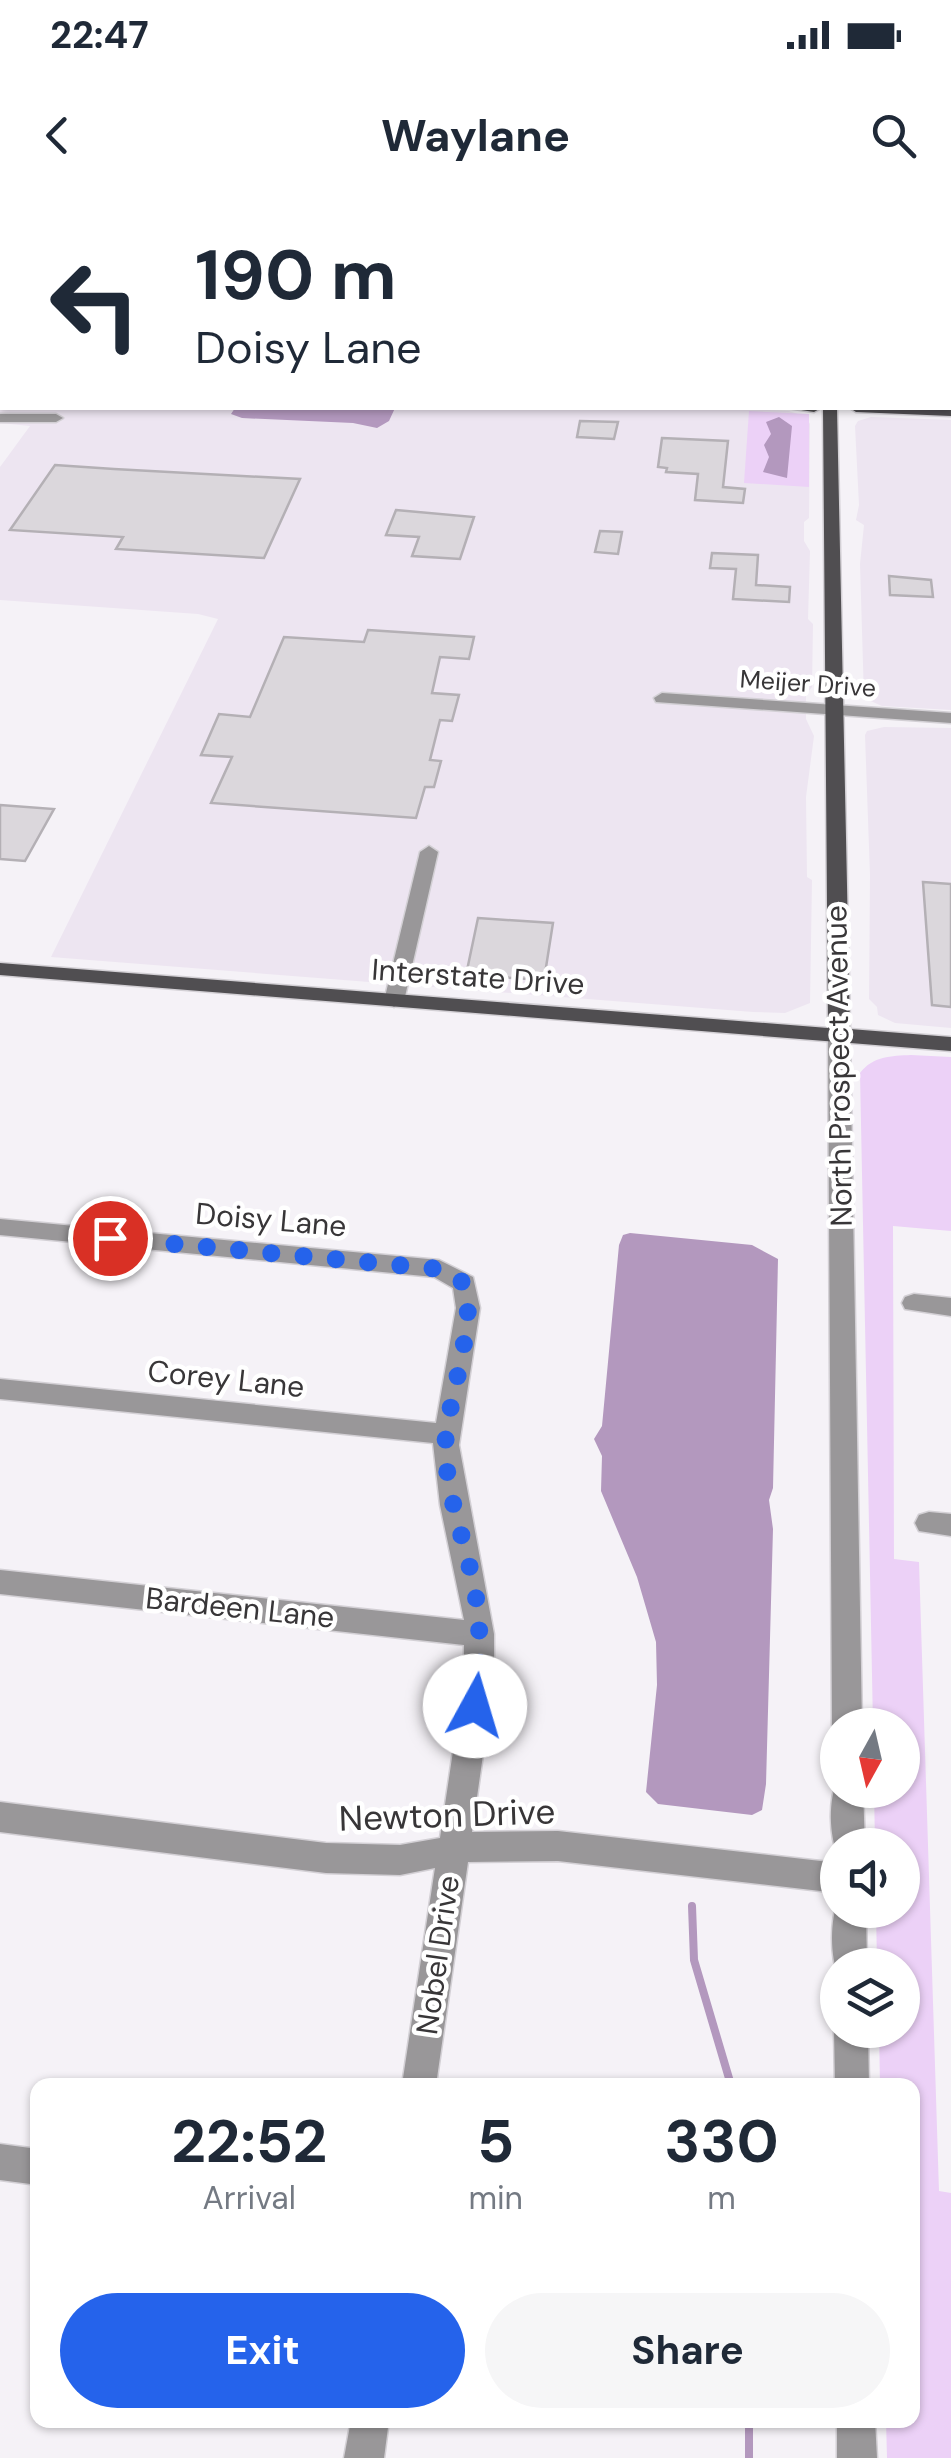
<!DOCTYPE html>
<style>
:root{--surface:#fff;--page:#f6f6f7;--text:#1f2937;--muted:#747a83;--accent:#2563eb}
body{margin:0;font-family:"DM Sans",sans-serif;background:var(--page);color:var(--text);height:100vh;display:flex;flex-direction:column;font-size:38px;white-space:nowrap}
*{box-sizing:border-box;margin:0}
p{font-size:32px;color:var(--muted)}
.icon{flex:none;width:55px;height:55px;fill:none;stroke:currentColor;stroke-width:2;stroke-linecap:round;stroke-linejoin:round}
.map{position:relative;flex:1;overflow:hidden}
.panel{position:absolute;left:30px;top:1878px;width:890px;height:350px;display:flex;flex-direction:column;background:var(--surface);border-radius:20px;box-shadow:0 2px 8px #0004}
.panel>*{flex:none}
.hud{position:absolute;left:0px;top:0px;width:952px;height:210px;box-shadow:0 2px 8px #0004;background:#fff;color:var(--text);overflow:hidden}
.needle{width:65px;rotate:188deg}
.tools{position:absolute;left:820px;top:1508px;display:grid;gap:20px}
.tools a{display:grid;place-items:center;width:100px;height:100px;border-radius:50%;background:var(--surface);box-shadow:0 2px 8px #0004;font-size:50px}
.pin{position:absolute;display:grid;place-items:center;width:85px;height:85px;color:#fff;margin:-42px;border:5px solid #fff;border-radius:50%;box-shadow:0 2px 10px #0007}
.me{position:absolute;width:110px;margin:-55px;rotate:6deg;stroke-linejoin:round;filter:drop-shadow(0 0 8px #0008)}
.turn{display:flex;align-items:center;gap:35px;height:210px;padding:0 30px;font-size:45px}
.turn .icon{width:130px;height:130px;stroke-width:2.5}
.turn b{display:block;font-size:70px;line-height:85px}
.eta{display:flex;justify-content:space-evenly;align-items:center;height:170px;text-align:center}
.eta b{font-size:60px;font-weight:700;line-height:70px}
.action{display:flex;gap:20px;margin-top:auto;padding:20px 30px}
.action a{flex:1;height:115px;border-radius:60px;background:var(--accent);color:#fff;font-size:40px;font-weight:700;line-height:115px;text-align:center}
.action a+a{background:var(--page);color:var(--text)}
.status{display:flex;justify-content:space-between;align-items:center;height:70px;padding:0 50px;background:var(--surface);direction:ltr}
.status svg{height:28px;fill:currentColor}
header{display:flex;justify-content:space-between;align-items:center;height:130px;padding:0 30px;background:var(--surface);font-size:45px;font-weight:700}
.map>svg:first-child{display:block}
</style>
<div class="status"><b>22:47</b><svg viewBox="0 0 49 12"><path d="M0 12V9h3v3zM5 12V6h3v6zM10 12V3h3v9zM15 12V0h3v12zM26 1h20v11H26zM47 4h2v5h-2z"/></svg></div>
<header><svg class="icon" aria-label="back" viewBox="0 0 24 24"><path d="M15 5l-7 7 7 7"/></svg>Waylane<svg class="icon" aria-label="search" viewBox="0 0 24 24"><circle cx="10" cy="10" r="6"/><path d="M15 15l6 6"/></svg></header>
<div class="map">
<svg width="951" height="2258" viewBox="0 0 951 2258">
<rect width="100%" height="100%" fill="#f5f2f7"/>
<!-- built -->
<g fill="#ede5f1">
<polygon points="454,0 827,0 828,2 453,2"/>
<polygon points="0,137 2,208 730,208 789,211 806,217 810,224 809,318 804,322 804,341 810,351 808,419 813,424 812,487 806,494 806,519 814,536 806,597 807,677 812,680 810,803 785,813 753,812 51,757 218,419 198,414 0,400 0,267 30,226 0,223"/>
<polygon points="871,217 951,220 951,510 882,506 864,498 860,364 864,325 856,320 859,305 855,226 858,221"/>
<polygon points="884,527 951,528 951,828 895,823 878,815 877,807 869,799 870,675 865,535 867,531"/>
</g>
<!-- green -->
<g fill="#ecd1f7">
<polygon points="749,211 809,214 809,287 744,283"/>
<path d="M911,855L951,857V1031L893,1026L894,1359L919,1362L939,1991L951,1993V2258H887L886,2220H912V1885H880L879,1830H902V1765H877L876,1710H902V1645H875L874,1590H902V1525H873L860,873C873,856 891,856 911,855Z"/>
</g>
<!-- water -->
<g fill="#b398be">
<polygon points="235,208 395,208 389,221 377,228 353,223 242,218 231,214"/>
<polygon points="779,217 792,226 787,278 763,272 769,257 764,245 771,234 766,222"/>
<polygon points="630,1033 752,1045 778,1059 773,1288 769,1300 773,1329 766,1584 762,1610 752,1615 658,1604 646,1592 657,1485 656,1442 637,1377 601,1291 602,1256 594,1239 602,1226 619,1045 623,1035"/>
</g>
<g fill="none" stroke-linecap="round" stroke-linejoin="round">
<!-- stream -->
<g stroke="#b398be" stroke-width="8">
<polyline points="692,1706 694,1760 731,1885"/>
<polyline points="749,2220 749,2258"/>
</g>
</g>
<!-- building -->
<g fill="#dbd7dc" stroke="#b4b0b5" stroke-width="2.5">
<polygon points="580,221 618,222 614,239 577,237"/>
<polygon points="662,238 728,241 723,287 745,289 743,303 695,300 698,274 666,272 667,268 658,267"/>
<polygon points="55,265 114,269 300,279 264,358 116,349 123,337 10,330"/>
<polygon points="396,310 474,317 460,359 412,356 419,337 386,335"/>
<polygon points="600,331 622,332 618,354 595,352"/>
<polygon points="712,353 758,355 756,385 790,387 789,402 733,399 736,369 710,368"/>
<polygon points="889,376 931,380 933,397 890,395"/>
<polygon points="368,430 474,437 469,459 440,457 432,493 459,495 452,521 440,520 430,560 441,561 434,587 425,587 416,618 211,603 232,557 201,555 219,514 250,517 284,437 364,442"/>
<polygon points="0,605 54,609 25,661 0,659"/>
<polygon points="923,682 951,684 951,807 932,805"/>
<polygon points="478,718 553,723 544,780 466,775"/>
</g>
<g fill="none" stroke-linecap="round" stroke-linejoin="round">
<defs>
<g id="minor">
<rect x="950" y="105" width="1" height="8"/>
<polygon points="2,132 2,141 0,142 0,133"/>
<polygon points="0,214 56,214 63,218 56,222 0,222"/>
<polygon points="662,493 951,513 951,523 656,502 654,498"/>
<polygon points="429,646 438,652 404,801 394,807 384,801 420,652"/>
<polygon points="839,828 850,835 862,1525 838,1525 838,1535 832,1525 828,835"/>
<polygon points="0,1019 439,1060 473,1077 480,1108 459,1245 494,1434 494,1478 472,1632 558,1631 838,1663 838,1693 558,1661 468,1662 436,1885 402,1885 435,1668 400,1675 326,1673 0,1632 0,1602 326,1643 400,1645 440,1638 464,1478 464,1445 0,1394 0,1370 464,1420 440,1305 433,1243 0,1199 0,1179 436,1223 456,1108 453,1088 434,1077 0,1035"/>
<polygon points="914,1094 951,1098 951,1116 905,1109 902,1103 905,1097"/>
<polygon points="929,1312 951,1314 951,1336 919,1331 915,1323 919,1315"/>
<path d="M838,1580V1590H863L865,1645H838V1655C829,1636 828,1598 838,1580Z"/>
<path d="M838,1701V1710H866L867,1765H838V1775C830,1756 830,1720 838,1701Z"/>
<polygon points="838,1822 838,1830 868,1830 869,1885 835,1885 834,1830"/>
<polygon points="0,1944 38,1949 38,1985 0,1980"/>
<polygon points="351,2220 389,2220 384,2258 344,2258"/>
<polygon points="837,2220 875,2220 877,2258 837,2258"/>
</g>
<g id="major">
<rect x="835" y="0" width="10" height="2"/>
<rect x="0" y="127" width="2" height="8"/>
<polygon points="788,208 821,208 814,212"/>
<polygon points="823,208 837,208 850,829 951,837 951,851 0,775 0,763 828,828"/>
<polygon points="850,208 951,208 951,216 856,212"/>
</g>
</defs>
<!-- minor casing -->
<use href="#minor" stroke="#d3d0d5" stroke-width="3"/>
<!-- major casing -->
<use href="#major" stroke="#d3d0d5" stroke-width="3"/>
<!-- minor -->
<use href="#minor" fill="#999799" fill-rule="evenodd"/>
<!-- major -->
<use href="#major" fill="#504e51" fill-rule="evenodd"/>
</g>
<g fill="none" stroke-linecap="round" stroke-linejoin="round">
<!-- route -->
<path stroke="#2563eb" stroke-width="18" stroke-dasharray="0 32.4" d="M110,1038L440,1069L464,1083C478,1112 450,1198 446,1234C442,1281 462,1331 472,1377C482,1420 481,1463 475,1506"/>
</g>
<g text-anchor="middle" stroke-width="9" stroke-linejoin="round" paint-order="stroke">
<!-- far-street labels -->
<g font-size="25" fill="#383638" stroke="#fff">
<text transform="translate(808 483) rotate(4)" y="9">Meijer Drive</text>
</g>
<!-- street labels -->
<g font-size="30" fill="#383638" stroke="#fff">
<text transform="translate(478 777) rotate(4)" y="10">Interstate Drive</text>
<text transform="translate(839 866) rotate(-91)" y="10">North Prospect Avenue</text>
<text transform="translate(271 1020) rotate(5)" y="10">Doisy Lane</text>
<text transform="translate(226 1179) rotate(6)" y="10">Corey Lane</text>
<text transform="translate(240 1408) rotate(6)" y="10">Bardeen Lane</text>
<text transform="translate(438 1755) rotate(-82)" y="10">Nobel Drive</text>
</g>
<!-- near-street labels -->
<g font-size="35" fill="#383638" stroke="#fff">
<text transform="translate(447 1615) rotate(-2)" y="12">Newton Drive</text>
</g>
</g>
</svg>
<div class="tools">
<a><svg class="needle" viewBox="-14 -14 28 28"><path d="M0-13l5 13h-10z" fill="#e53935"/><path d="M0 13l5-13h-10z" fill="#747a83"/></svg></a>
<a><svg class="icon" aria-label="sound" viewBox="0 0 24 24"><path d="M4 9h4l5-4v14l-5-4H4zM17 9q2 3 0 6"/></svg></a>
<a><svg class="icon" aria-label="layers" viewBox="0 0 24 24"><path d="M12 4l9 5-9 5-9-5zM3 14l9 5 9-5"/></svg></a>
</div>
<div class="pin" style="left:110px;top:1038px;background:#d93025"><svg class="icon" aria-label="arrive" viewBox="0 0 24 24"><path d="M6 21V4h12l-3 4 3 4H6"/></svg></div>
<svg class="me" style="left:475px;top:1506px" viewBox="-20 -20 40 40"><circle r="19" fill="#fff"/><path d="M0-13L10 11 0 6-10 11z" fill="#2563eb"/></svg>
<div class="hud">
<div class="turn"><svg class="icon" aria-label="left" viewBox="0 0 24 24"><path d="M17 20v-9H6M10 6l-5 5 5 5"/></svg><div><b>190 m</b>Doisy Lane</div></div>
</div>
<section class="panel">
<div class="eta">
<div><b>22:52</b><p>Arrival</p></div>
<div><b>5</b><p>min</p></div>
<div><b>330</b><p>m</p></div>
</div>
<div class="action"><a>Exit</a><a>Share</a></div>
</section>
</div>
